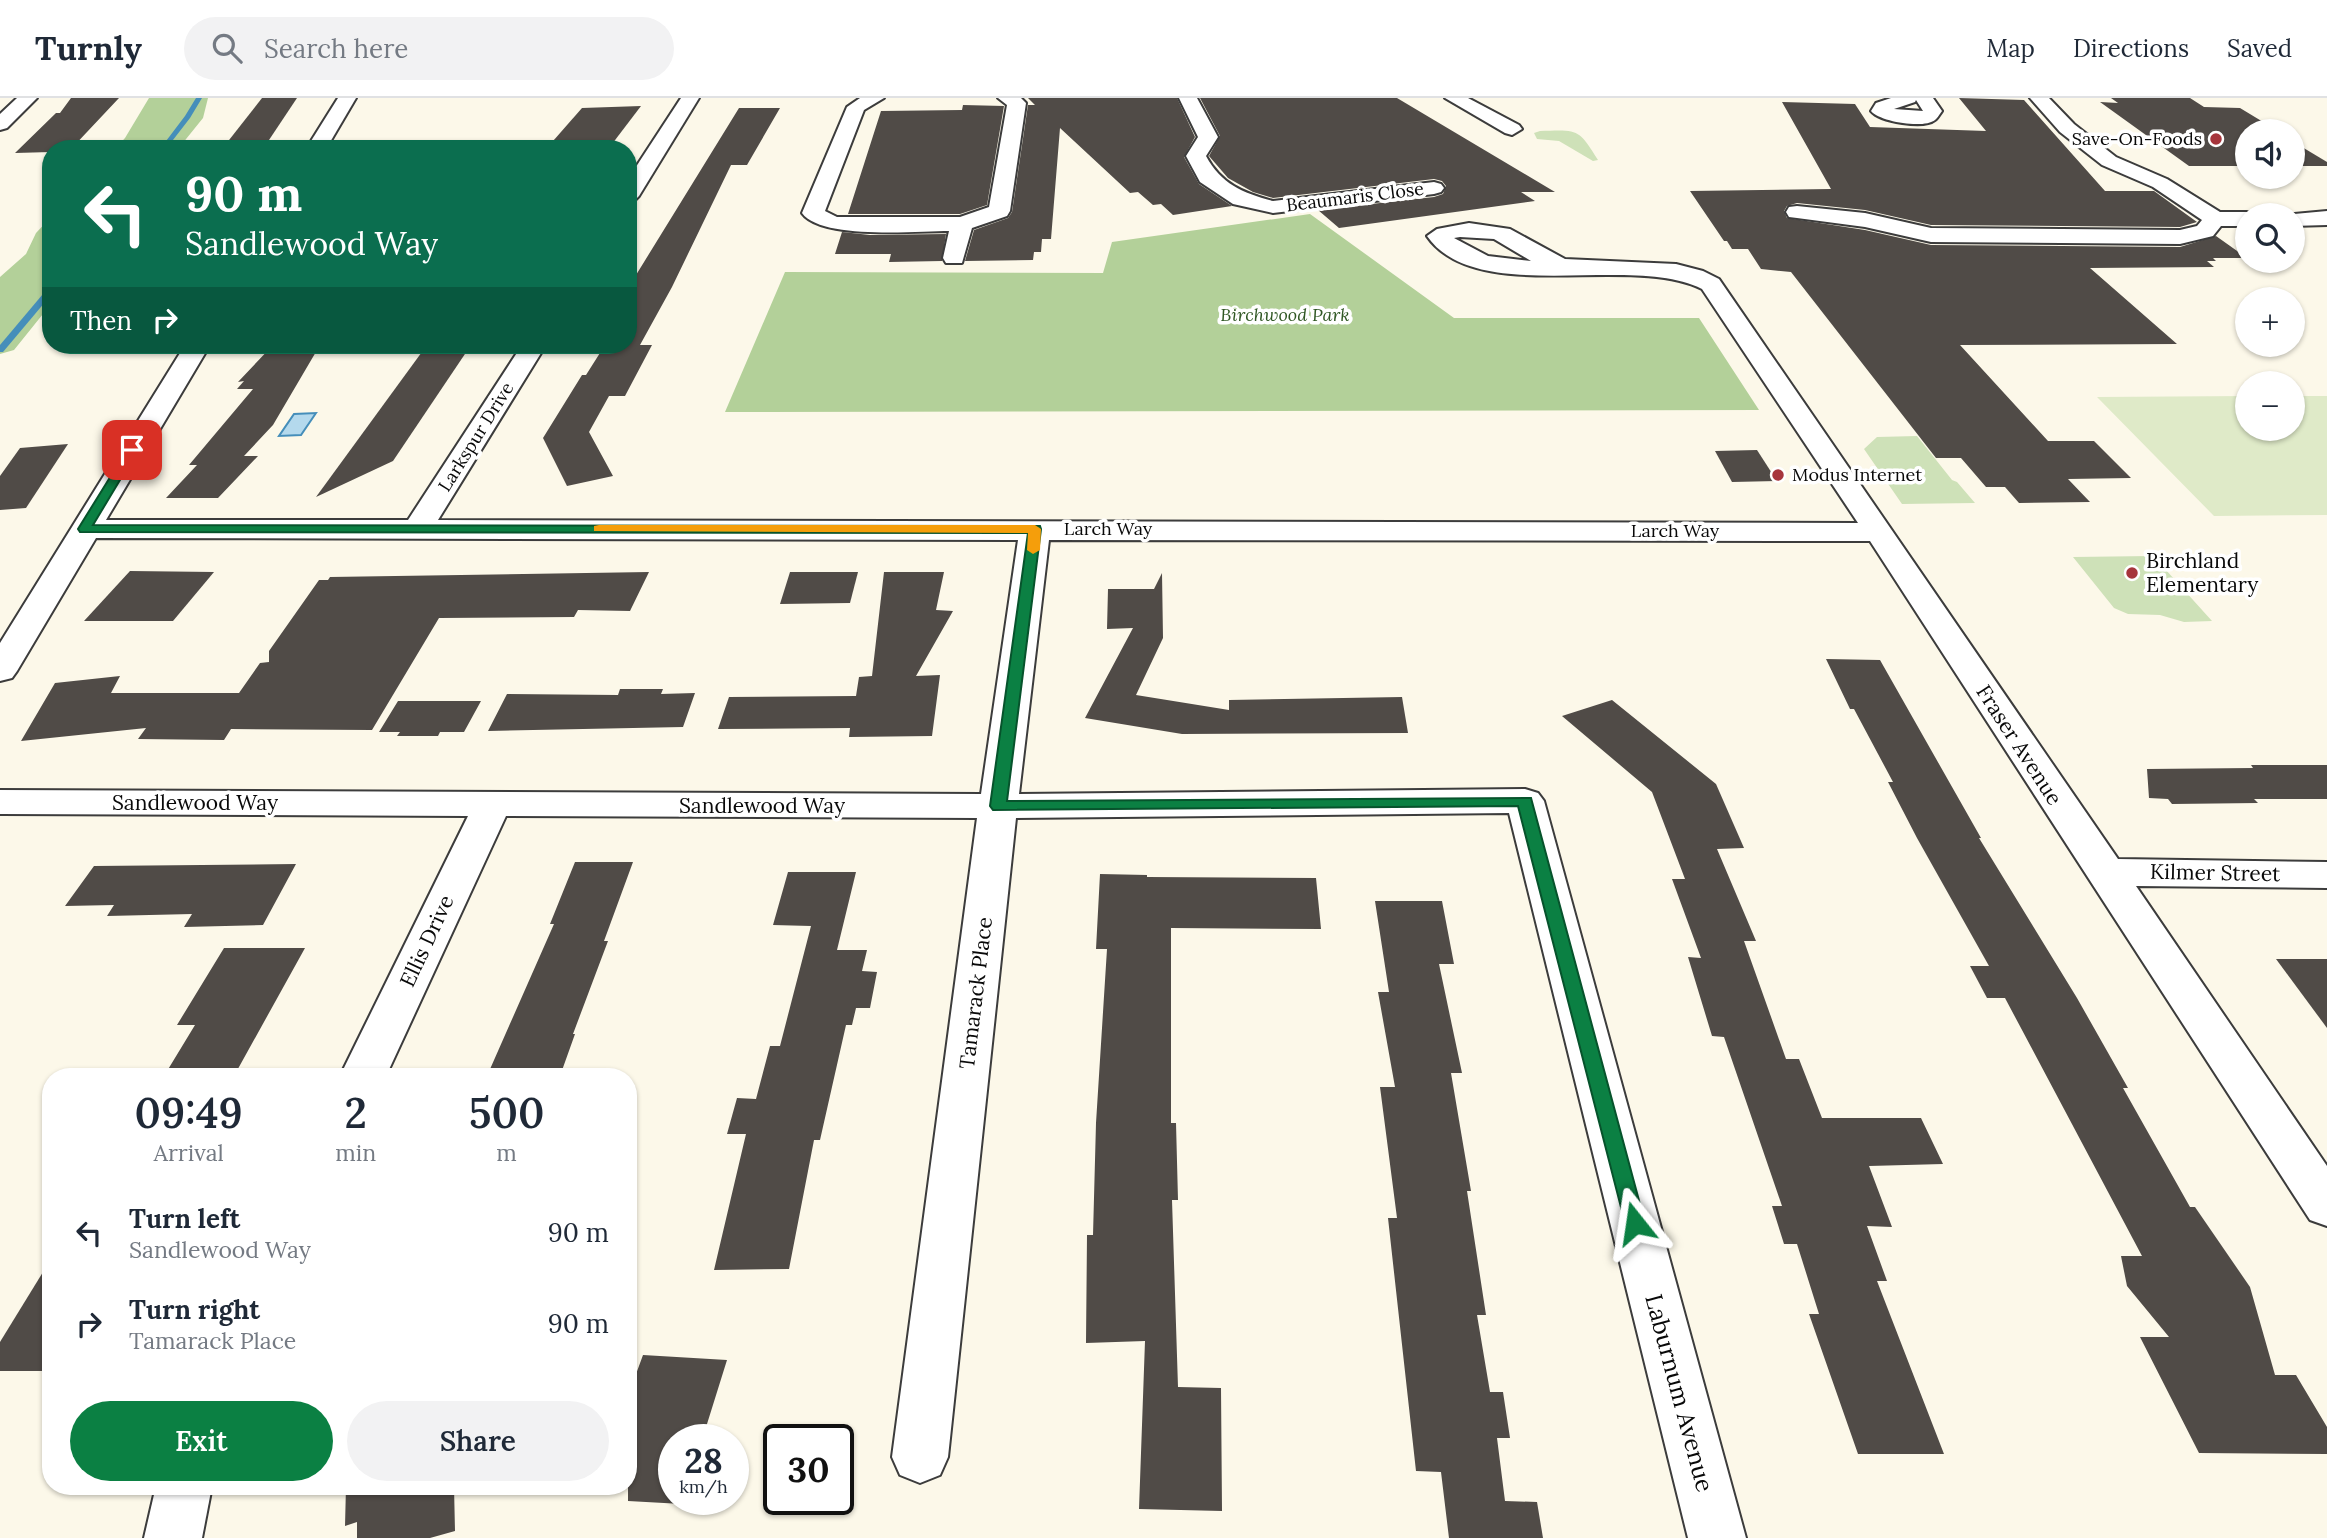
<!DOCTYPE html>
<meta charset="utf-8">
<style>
:root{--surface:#fff;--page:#f2f2f3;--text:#1f2937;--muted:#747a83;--line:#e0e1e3;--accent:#0b8043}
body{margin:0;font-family:Lora,serif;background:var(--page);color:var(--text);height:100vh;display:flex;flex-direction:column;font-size:26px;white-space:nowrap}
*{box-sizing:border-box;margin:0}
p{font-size:23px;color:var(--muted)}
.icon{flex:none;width:38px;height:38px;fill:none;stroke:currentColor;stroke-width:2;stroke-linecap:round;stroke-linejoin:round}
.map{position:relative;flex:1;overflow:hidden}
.details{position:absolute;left:42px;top:970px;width:595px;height:427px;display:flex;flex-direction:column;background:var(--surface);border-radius:28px;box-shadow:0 2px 5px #0004}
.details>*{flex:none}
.top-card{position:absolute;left:42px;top:42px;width:595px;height:214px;border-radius:28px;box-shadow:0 2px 5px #0004;background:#0b6e4f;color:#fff;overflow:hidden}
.fabs{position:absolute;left:2235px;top:21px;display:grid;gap:14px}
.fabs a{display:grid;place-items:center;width:70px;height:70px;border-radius:50%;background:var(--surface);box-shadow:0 2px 5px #0004;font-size:35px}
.speed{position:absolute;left:658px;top:1326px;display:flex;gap:14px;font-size:35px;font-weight:700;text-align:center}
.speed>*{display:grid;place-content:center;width:91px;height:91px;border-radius:50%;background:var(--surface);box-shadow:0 2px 5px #0004;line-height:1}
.speed small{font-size:18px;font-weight:400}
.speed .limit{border:4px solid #111;border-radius:10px;background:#fff;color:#111}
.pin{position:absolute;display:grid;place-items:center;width:60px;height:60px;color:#fff;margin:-30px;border-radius:14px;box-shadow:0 4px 10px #0006}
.me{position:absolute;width:77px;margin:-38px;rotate:345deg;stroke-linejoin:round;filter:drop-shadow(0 0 5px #0008)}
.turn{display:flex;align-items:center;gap:24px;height:147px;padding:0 28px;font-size:32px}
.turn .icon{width:91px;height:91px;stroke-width:2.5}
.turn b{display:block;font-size:49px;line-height:60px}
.then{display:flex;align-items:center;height:66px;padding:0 28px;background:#0003;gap:14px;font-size:26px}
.eta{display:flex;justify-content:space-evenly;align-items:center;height:119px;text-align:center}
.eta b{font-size:42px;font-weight:600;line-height:49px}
.action{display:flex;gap:14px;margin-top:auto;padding:14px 28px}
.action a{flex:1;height:80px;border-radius:42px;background:var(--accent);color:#fff;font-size:28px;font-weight:600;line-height:80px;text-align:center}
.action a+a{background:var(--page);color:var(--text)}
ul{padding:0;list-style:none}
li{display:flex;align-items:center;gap:21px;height:91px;padding:0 28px}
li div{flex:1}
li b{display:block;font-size:26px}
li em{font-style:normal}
header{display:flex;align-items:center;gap:42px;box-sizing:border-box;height:98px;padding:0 35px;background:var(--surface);border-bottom:2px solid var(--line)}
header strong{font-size:33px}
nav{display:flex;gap:38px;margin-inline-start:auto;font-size:24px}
.search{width:490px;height:63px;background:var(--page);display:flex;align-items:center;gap:18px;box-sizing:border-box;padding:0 24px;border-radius:38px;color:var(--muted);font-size:26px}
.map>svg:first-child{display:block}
</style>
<header>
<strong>Turnly</strong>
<div class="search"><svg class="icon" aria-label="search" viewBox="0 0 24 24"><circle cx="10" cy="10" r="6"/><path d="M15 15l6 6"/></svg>Search here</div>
<nav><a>Map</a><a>Directions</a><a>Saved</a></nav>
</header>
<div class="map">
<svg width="2327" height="1440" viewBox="0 0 2327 1440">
<rect width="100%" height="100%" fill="#fcf8e9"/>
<!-- green -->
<g fill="#cee1b8">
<path d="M1540,33C1578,32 1578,30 1598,62L1593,63L1559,43L1537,41L1534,35Z"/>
<polygon points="1917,338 1952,382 1957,384 1975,405 1902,406 1864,351 1877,339"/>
<polygon points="2151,458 2156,461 2212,523 2184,524 2160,517 2128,516 2114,510 2073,459"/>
</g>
<!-- forest -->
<g fill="#b3d099">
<polygon points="149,0 208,0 203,20 178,51 115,51 125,40"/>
<polygon points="1310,116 1454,220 1699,220 1759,312 725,314 785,174 1103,175 1112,144"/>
<polygon points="51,119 51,206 14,252 0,256 0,179 26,156 36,135"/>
</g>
<!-- pitch -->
<polygon fill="#dfeac8" points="2247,298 2247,331 2292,331 2293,298 2327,298 2327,417 2214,418 2097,299"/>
<!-- water -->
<polygon fill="#b4d9ed" stroke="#458eba" stroke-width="2" points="316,315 301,337 279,338 294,316"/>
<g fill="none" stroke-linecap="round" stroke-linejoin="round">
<!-- stream -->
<g fill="#458eba" fill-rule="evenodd">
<polygon points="196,0 202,0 190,20 166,51 160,51 185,18"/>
<polygon points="48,190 51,190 51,197 3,254 0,254 0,247"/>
</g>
</g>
<!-- building -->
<g fill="#504b47">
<polygon points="71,0 119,0 71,51 51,51 51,54 15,55 56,15 60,15"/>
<polygon points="262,0 297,0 263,51 222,51"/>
<polygon points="1028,0 1177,0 1195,39 1184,59 1199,86 1232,108 1173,117 1161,106 1153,107 1138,94 1130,95 1060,30 1051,141 1042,141 1041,154 1034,154 1033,162 965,163 974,132 1008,120 1012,114 1028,7 1035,7"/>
<polygon points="1200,0 1397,0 1555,94 1521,94 1535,103 1339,130 1318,112 1434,99 1443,96 1446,88 1442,83 1434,81 1273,100 1253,94 1228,80 1209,58 1220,38"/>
<polygon points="1959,0 2024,2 2105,93 2154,93 2197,124 2180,129 1931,127 1865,112 1797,105 1787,108 1784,113 1787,120 1865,132 1931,147 2180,149 2216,138 2247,160 2213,160 2216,163 2207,163 2214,169 2090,170 2177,246 1960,247 2048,343 2094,343 2131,380 2068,381 2090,404 2019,405 2005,389 1986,389 1961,360 1936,360 1791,174 1761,171 1748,151 1732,151 1727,143 1724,143 1690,93 1831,91 1782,4 1855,6 1870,29 1986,33"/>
<polygon points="2111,0 2190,0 2204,9 2240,10 2278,33 2247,33 2247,68 2189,68 2100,4 2118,5"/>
<polygon points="963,7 1004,8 987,107 960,116 848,116 881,13 962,12"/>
<polygon points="641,8 609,50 546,51 582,10"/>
<polygon points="739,10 780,10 747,67 731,67 672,189 640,247 652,247 625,298 609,298 589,334 613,378 567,388 543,340 582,277 586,277 605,247 628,247 628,190"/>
<polygon points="2292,43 2327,64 2327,68 2292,68"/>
<polygon points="842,134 870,137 946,136 942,163 889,164 891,156 835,156"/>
<polygon points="273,247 320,247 273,327 244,358 258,358 218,400 166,400 197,367 189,367 253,291 237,291 244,283 238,284"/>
<polygon points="427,247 471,247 393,363 316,399"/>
<polygon points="68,346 26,410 0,412 0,378 20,350"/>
<polygon points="1757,352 1777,383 1732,384 1715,353"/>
<polygon points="130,473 214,474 173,523 84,523"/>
<polygon points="649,474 630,513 578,512 574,519 439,520 372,632 231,631 224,642 138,641 146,630 21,643 55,585 120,578 111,595 239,595 260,565 269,564 269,553 319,482 328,482 330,479"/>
<polygon points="790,474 858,474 850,505 780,506"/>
<polygon points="884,474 944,474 936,512 953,513 916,578 940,577 932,638 849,639 850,630 718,631 729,599 856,598 859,579 872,578"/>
<polygon points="1162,475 1163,540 1136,597 1229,612 1229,602 1402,599 1408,635 1182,636 1085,620 1133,530 1107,531 1108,491 1154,491"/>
<polygon points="1826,561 1880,562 1981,740 1979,740 2077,900 2128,990 2123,990 2190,1109 2195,1109 2250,1189 2275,1277 2296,1277 2327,1329 2327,1356 2199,1355 2140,1239 2169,1239 2127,1188 2121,1158 2142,1158 2005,900 1987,900 1970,868 1989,868 1917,740 1888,684 1893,684 1854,611 1850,611"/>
<polygon points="620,591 663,591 661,596 695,595 683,629 488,633 507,596 618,597"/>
<polygon points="1612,602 1716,686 1744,750 1717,751 1756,843 1744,843 1786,961 1799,961 1822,1020 1921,1020 1943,1066 1869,1068 1892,1129 1867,1128 1887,1183 1877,1183 1944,1356 1858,1356 1809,1216 1819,1216 1797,1146 1784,1146 1772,1108 1782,1108 1724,939 1712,938 1688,859 1701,860 1672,781 1685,781 1652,694 1562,618"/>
<polygon points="398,603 481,603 464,634 440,634 438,638 397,638 400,634 379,634"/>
<polygon points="2251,667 2327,667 2327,701 2254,701 2258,705 2172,706 2168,701 2149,700 2147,671 2253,670"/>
<polygon points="575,764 633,764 604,843 608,843 573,936 575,936 560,978 487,978 554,826 550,826"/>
<polygon points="296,766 263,827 184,829 192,816 107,818 114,807 65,808 94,768"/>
<polygon points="788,774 856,774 837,852 867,852 862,873 877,874 870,910 856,910 852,927 846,927 820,1042 814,1042 789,1171 714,1172 746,1036 727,1036 737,1000 756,1001 770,948 780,948 811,828 773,827"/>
<polygon points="1100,776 1147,777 1147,779 1316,780 1321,831 1171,830 1171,1025 1176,1025 1178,1102 1172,1102 1178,1289 1221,1290 1222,1413 1139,1411 1145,1243 1086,1245 1087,1137 1093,1137 1096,1025 1107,851 1096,851"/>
<polygon points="1375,803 1442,803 1454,866 1439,866 1462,975 1451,975 1471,1093 1467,1093 1486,1217 1477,1217 1490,1294 1503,1294 1510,1340 1497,1340 1505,1403 1537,1404 1543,1440 1449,1440 1441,1374 1416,1373 1388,1120 1397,1120 1380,989 1395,989 1378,894 1389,894"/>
<polygon points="224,850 305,850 234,978 164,978 195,927 177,927"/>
<polygon points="2276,861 2327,861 2327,930"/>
<polygon points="51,1161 51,1273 0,1273 0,1244"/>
<polygon points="643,1257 727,1262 702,1342 674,1342 674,1402 684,1402 682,1406 628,1403 628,1298"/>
<polygon points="346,1388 454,1388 455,1433 430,1440 357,1440 357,1424 345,1428"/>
</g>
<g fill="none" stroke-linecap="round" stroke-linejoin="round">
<defs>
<g id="minor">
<polygon points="17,0 37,0 7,30 0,32 0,16"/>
<polygon points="338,0 356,0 326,51 306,51"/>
<polygon points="681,0 699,0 639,98 635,102 628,104 628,81"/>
<path d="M860,0H884L864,12L825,113L837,119H960L989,109L1007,7L998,0H1021L1026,5L1010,113L1007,118L972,130L962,165H946L943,160L949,133C917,133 821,142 802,115L847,9Z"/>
<path d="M1179,0H1197L1218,39L1206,58C1221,86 1243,95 1273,103L1434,84L1441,86L1444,90L1441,94L1434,96L1273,115L1233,106L1200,84L1186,58L1198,39Z"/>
<polygon points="1445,0 1468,0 1519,27 1522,31 1512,37 1505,35"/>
<path d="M1891,0H1933L1942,13C1941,14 1937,21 1935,22C1924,31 1880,24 1871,13L1876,5ZM1916,2L1923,13L1894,11L1915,4Z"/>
<polygon points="2030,0 2049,0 2074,26 2116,59 2167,81 2220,114 2247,114 2255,117 2247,117 2247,128 2221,128 2213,138 2180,146 1931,144 1865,129 1797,120 1789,119 1786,114 1789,109 1797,108 1865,115 1931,130 2180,132 2197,128 2202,122 2153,89 2102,67 2060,34"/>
<polygon points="2327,113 2327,127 2292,128 2292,117 2284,117"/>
<path d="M1469,125L1510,131L1565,161L1676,166L1703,173L1719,181L2118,761L2327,764V790L2136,788L2327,1068V1128L2310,1122L1870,443L1049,442L1019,696L1525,691L1538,695L1544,703L1746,1440H1688L1509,715L1016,720L948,1359L940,1377L920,1385L900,1377L892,1359L977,720L506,718L386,978H340L468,718L0,716V692L981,696L1018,442L96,440L17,573L12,580L0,583V545L185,247H210L106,422H408L522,247H546L438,422L1858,425L1702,191C1631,155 1476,209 1427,138L1437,131ZM1460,139L1494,141L1531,163L1488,158L1454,140Z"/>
<polygon points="156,1388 212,1388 202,1440 144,1440"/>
</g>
</defs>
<!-- minor casing -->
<use href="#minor" stroke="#3c3c3c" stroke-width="4"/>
<!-- minor -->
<use href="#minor" fill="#fff" fill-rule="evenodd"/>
</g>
<!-- route -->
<polygon fill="#0b8043" stroke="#07532c" stroke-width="2" points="132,349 138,352 93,427 1040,428 1041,431 1007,703 1531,700 1645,1125 1642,1131 1635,1133 1628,1131 1625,1125 1518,708 993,712 990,708 1028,435 80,434 78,431 127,352"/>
<!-- slow -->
<polygon fill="#f59e0b" points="599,427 1035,427 1041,431 1040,452 1033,456 1027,452 1028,435 594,433 594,428"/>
<!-- markers -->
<g fill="#a6353c" stroke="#fff" stroke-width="2.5">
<circle cx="2216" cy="41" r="7"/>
<circle cx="1778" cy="377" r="7"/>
<circle cx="2132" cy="475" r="7"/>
</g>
<g text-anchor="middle" stroke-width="7" stroke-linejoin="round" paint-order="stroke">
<!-- far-poi labels -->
<g font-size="18" fill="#090909" stroke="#fff" text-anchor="end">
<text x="2202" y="47">Save-On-Foods</text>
<text x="1792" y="383" text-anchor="start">Modus Internet</text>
</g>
<!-- far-street labels -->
<g font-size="18" fill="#090909" stroke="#fff">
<text transform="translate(1355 99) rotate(-7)" y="6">Beaumaris Close</text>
<text transform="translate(476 339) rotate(-58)" y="6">Larkspur Drive</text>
<text x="1108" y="437">Larch Way</text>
<text x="1675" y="439">Larch Way</text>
</g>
<!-- far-park labels -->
<g font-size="18" font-style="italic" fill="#2f5723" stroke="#fff">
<text x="1285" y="223">Birchwood Park</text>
</g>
<!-- poi labels -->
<g font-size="21" fill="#090909" stroke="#fff" text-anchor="start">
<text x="2146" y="470">Birchland<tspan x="2146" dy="24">Elementary</tspan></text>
</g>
<!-- street labels -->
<g font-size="21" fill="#090909" stroke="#fff">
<text transform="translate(2019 647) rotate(57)" y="7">Fraser Avenue</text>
<text x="195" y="712">Sandlewood Way</text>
<text x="762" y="715">Sandlewood Way</text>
<text transform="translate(2215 775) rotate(1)" y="7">Kilmer Street</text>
<text transform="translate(427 843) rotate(-65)" y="7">Ellis Drive</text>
<text transform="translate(976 895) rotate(-83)" y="7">Tamarack Place</text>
</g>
<!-- near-street labels -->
<g font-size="24" fill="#090909" stroke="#fff">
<text transform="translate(1679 1295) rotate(75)" y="8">Laburnum Avenue</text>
</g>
</g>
</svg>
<div class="fabs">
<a><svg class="icon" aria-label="sound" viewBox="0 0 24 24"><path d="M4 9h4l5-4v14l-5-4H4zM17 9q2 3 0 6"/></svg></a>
<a><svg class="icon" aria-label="search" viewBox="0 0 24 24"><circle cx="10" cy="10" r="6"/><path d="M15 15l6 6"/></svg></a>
<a>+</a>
<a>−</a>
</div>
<div class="speed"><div>28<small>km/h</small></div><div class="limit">30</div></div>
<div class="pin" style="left:132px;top:352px;background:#d93025"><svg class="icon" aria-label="arrive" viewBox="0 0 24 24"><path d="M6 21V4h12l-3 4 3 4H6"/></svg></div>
<svg class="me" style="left:1635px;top:1125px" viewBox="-20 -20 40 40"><path d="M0-17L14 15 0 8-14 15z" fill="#0b8043" stroke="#fff" stroke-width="4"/></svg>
<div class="top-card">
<div class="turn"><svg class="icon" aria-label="left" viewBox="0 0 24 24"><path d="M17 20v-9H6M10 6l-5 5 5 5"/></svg><div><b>90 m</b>Sandlewood Way</div></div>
<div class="then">Then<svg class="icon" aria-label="right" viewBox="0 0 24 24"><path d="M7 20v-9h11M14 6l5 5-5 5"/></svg></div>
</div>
<section class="details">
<div class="eta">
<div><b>09:49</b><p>Arrival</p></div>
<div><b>2</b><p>min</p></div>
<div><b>500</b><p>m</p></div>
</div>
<ul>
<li><svg class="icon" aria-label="left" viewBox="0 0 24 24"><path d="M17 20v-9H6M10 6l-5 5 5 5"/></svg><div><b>Turn left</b><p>Sandlewood Way</p></div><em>90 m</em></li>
<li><svg class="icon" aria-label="right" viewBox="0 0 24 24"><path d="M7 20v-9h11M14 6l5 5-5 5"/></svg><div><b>Turn right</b><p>Tamarack Place</p></div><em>90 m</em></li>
</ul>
<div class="action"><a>Exit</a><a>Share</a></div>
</section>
</div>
